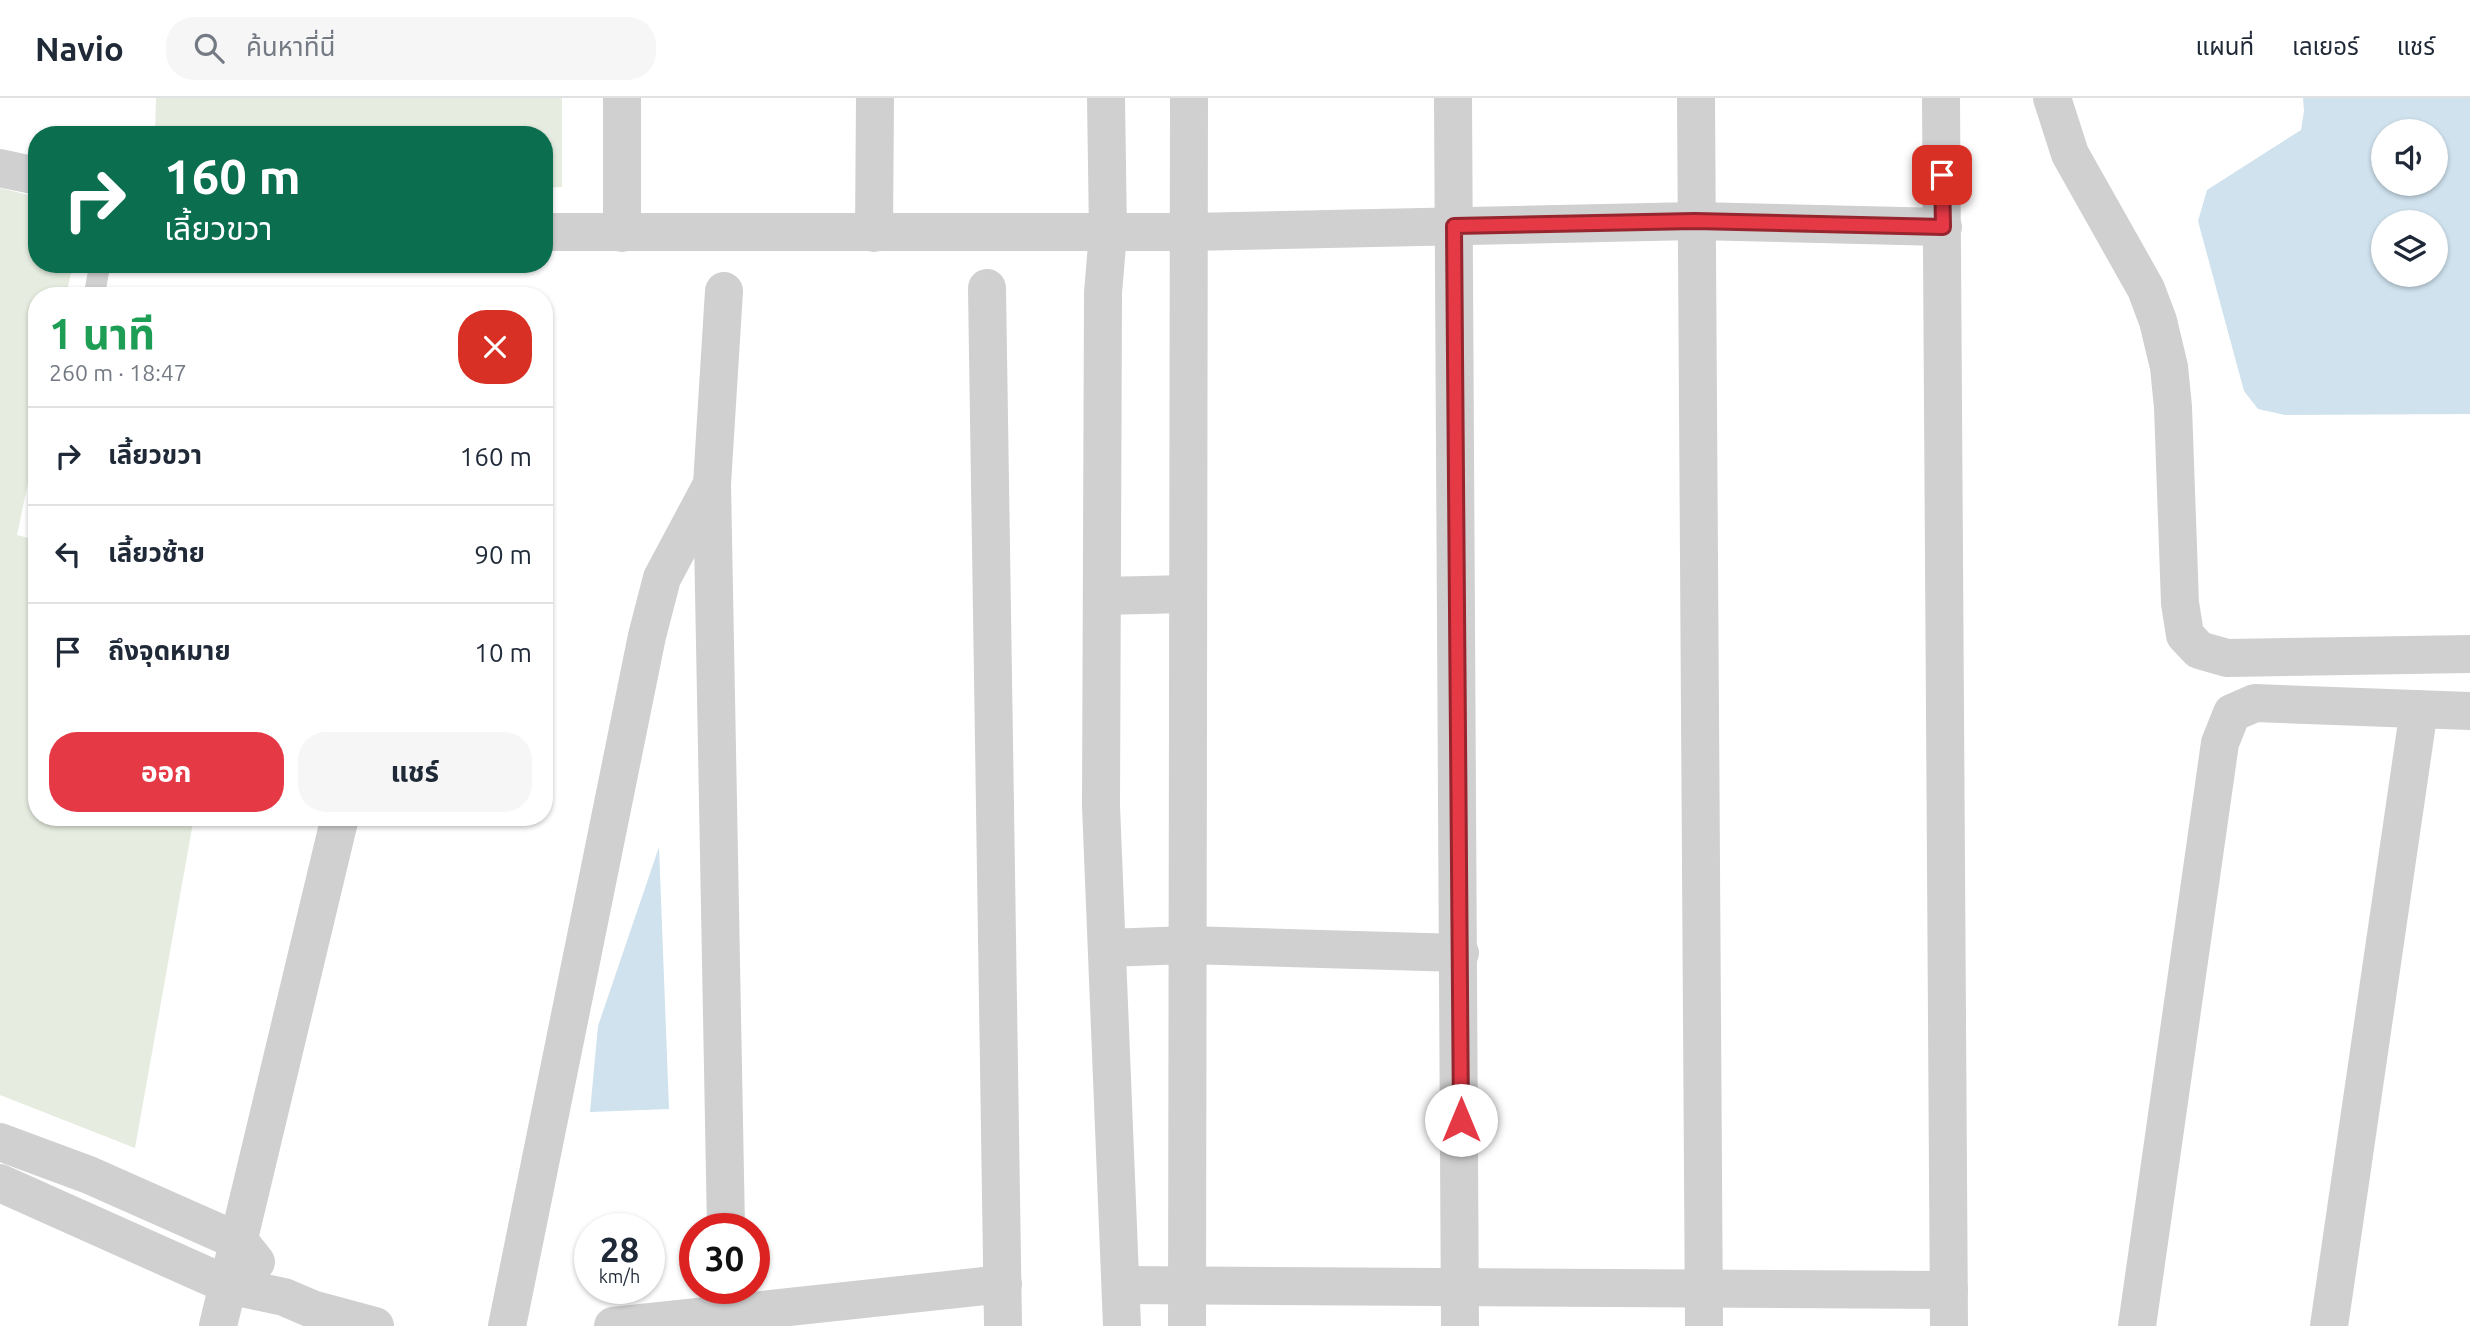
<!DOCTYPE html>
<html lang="th">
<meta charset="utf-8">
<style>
:root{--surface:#fff;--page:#f6f6f7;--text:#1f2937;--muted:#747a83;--line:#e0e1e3;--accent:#e63946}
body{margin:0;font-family:Ubuntu,"Noto Sans Thai",sans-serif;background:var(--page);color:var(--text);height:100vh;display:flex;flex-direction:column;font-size:26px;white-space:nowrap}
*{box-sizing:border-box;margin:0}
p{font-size:23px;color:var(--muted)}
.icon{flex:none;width:38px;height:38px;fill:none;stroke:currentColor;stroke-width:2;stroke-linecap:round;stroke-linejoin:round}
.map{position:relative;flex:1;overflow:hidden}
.drawer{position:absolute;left:28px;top:189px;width:525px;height:539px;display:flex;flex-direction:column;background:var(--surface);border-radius:28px;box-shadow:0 2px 5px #0004}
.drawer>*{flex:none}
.guide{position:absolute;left:28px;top:28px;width:525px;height:147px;border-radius:28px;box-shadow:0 2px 5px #0004;background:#0b6e4f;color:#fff;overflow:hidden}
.controls{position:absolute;left:2371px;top:21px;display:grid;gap:14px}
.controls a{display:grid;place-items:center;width:77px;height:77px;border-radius:50%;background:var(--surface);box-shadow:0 2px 5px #0004;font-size:35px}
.speed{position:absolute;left:574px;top:1115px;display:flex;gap:14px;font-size:35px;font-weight:700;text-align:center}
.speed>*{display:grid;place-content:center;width:91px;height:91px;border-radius:50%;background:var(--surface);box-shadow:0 2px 5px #0004;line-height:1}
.speed small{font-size:18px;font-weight:400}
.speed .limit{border:10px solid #d22;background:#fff;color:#111}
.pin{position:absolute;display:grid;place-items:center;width:60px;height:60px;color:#fff;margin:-30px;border-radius:14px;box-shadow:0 4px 10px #0006}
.me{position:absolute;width:77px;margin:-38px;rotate:0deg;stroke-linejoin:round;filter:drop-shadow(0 0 5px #0008)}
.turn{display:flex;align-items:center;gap:24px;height:147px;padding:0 21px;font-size:32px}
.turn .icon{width:91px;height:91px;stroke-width:2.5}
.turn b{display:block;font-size:49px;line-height:60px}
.round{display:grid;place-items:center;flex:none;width:74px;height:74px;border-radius:28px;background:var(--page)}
.head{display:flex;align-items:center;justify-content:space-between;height:119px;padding:0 21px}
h1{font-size:42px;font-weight:700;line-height:52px;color:#1e9e55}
.cta{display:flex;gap:14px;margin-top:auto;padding:14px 21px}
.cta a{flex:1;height:80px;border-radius:28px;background:var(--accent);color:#fff;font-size:28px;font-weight:700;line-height:80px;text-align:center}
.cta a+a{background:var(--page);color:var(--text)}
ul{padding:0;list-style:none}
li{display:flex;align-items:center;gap:21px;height:98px;padding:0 21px;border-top:2px solid var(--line)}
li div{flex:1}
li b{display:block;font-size:26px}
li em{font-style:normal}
header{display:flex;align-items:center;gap:42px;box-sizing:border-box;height:98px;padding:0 35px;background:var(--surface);border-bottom:2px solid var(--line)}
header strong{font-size:33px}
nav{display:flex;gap:38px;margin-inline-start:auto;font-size:24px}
.search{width:490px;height:63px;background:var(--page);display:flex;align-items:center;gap:18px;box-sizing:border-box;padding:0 24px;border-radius:28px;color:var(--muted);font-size:26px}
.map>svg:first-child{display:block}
</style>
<header>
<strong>Navio</strong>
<div class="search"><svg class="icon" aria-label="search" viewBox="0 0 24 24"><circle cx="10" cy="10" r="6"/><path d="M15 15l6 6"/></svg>ค้นหาที่นี่</div>
<nav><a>แผนที่</a><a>เลเยอร์</a><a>แชร์</a></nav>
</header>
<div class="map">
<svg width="2470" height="1228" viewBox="0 0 2470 1228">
<rect width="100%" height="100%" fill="#fff"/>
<!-- green -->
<g fill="#e6ecdf">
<polygon points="156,0 562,0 562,89 544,90 544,37 155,37"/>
<polygon points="0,90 37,99 37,166 73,166 66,198 37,198 37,342 17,437 37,442 37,719 194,719 135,1050 0,997"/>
</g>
<!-- water -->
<g fill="#cfe2ee" fill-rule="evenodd">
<path d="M2303,0H2470V316L2285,317L2258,311L2244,293L2198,123L2207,92L2301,32L2304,13ZM2384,33H2436V86H2384ZM2384,124H2436V177H2384Z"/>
<polygon points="659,749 669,1011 590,1014 598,928"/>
</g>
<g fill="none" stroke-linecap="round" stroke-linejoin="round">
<!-- lane -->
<polyline stroke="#d0d0d0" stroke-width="21" points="94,198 100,166"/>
<!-- street -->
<g stroke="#d0d0d0" stroke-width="38">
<polyline points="622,0 622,135"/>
<polyline points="1106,0 1108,135 1103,195 1101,708 1122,1228"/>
<polyline points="1453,0 1460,1228"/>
<polyline points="1696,0 1704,1228"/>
<polyline points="1941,0 1949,1228"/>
<polyline points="2052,0 2070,56 2146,191 2158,223 2169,269 2173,309 2180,505 2185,537 2199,552 2227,560 2470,556"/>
<polyline points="0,70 37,78"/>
<polyline points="544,134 1189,134 1695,123 1943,129"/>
<polyline points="874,135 875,0"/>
<polyline points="987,190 1003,1228"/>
<polyline points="724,193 712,386 726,1130"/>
<polyline points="1102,498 1188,496"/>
<polyline points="1107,850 1188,847 1460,855"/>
<polyline points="0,1044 89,1077 240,1144 256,1164"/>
<polyline points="0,1085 228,1187 284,1199 312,1211 375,1228"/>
<polyline points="1121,1187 1949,1192"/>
<polyline points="218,1228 340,719"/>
<polyline points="507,1228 647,538 662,480 710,390"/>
<polyline points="613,1228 1003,1186"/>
<polyline points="1187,1228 1189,0"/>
<polyline points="2137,1228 2220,645 2232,615 2255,605 2470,613"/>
<polyline points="2329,1228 2419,611"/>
</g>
</g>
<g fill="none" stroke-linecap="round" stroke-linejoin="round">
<defs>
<polyline id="route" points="1461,1022 1454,128 1695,123 1943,129 1942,77"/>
</defs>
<!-- route casing -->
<use href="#route" stroke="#96252e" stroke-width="18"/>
<!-- route -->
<use href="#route" stroke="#e63946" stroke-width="12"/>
</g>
</svg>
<div class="controls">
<a><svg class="icon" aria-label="sound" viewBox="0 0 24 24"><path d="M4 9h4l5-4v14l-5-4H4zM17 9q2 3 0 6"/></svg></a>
<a><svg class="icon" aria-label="layers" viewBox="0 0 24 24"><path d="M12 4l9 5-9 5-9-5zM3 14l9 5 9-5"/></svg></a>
</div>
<div class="speed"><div>28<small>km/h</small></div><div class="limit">30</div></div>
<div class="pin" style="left:1942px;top:77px;background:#d93025"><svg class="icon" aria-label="arrive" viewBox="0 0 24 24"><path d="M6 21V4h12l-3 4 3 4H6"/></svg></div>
<svg class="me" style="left:1461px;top:1022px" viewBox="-20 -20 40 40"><circle r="19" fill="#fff"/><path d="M0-13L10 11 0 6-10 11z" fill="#e63946"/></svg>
<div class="guide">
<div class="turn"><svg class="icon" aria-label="right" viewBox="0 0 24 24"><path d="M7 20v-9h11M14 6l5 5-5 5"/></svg><div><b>160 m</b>เลี้ยวขวา</div></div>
</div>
<section class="drawer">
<div class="head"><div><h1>1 นาที</h1><p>260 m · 18:47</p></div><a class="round" style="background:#d93025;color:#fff"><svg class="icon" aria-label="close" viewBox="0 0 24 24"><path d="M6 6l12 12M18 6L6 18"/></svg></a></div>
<ul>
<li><svg class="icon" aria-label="right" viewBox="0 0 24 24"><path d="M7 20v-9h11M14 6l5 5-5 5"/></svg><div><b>เลี้ยวขวา</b></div><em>160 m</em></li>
<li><svg class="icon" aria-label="left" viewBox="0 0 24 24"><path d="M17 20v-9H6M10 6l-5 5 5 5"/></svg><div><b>เลี้ยวซ้าย</b></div><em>90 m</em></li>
<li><svg class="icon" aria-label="arrive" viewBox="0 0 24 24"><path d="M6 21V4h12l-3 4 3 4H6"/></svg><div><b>ถึงจุดหมาย</b></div><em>10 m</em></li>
</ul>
<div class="cta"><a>ออก</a><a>แชร์</a></div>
</section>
</div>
